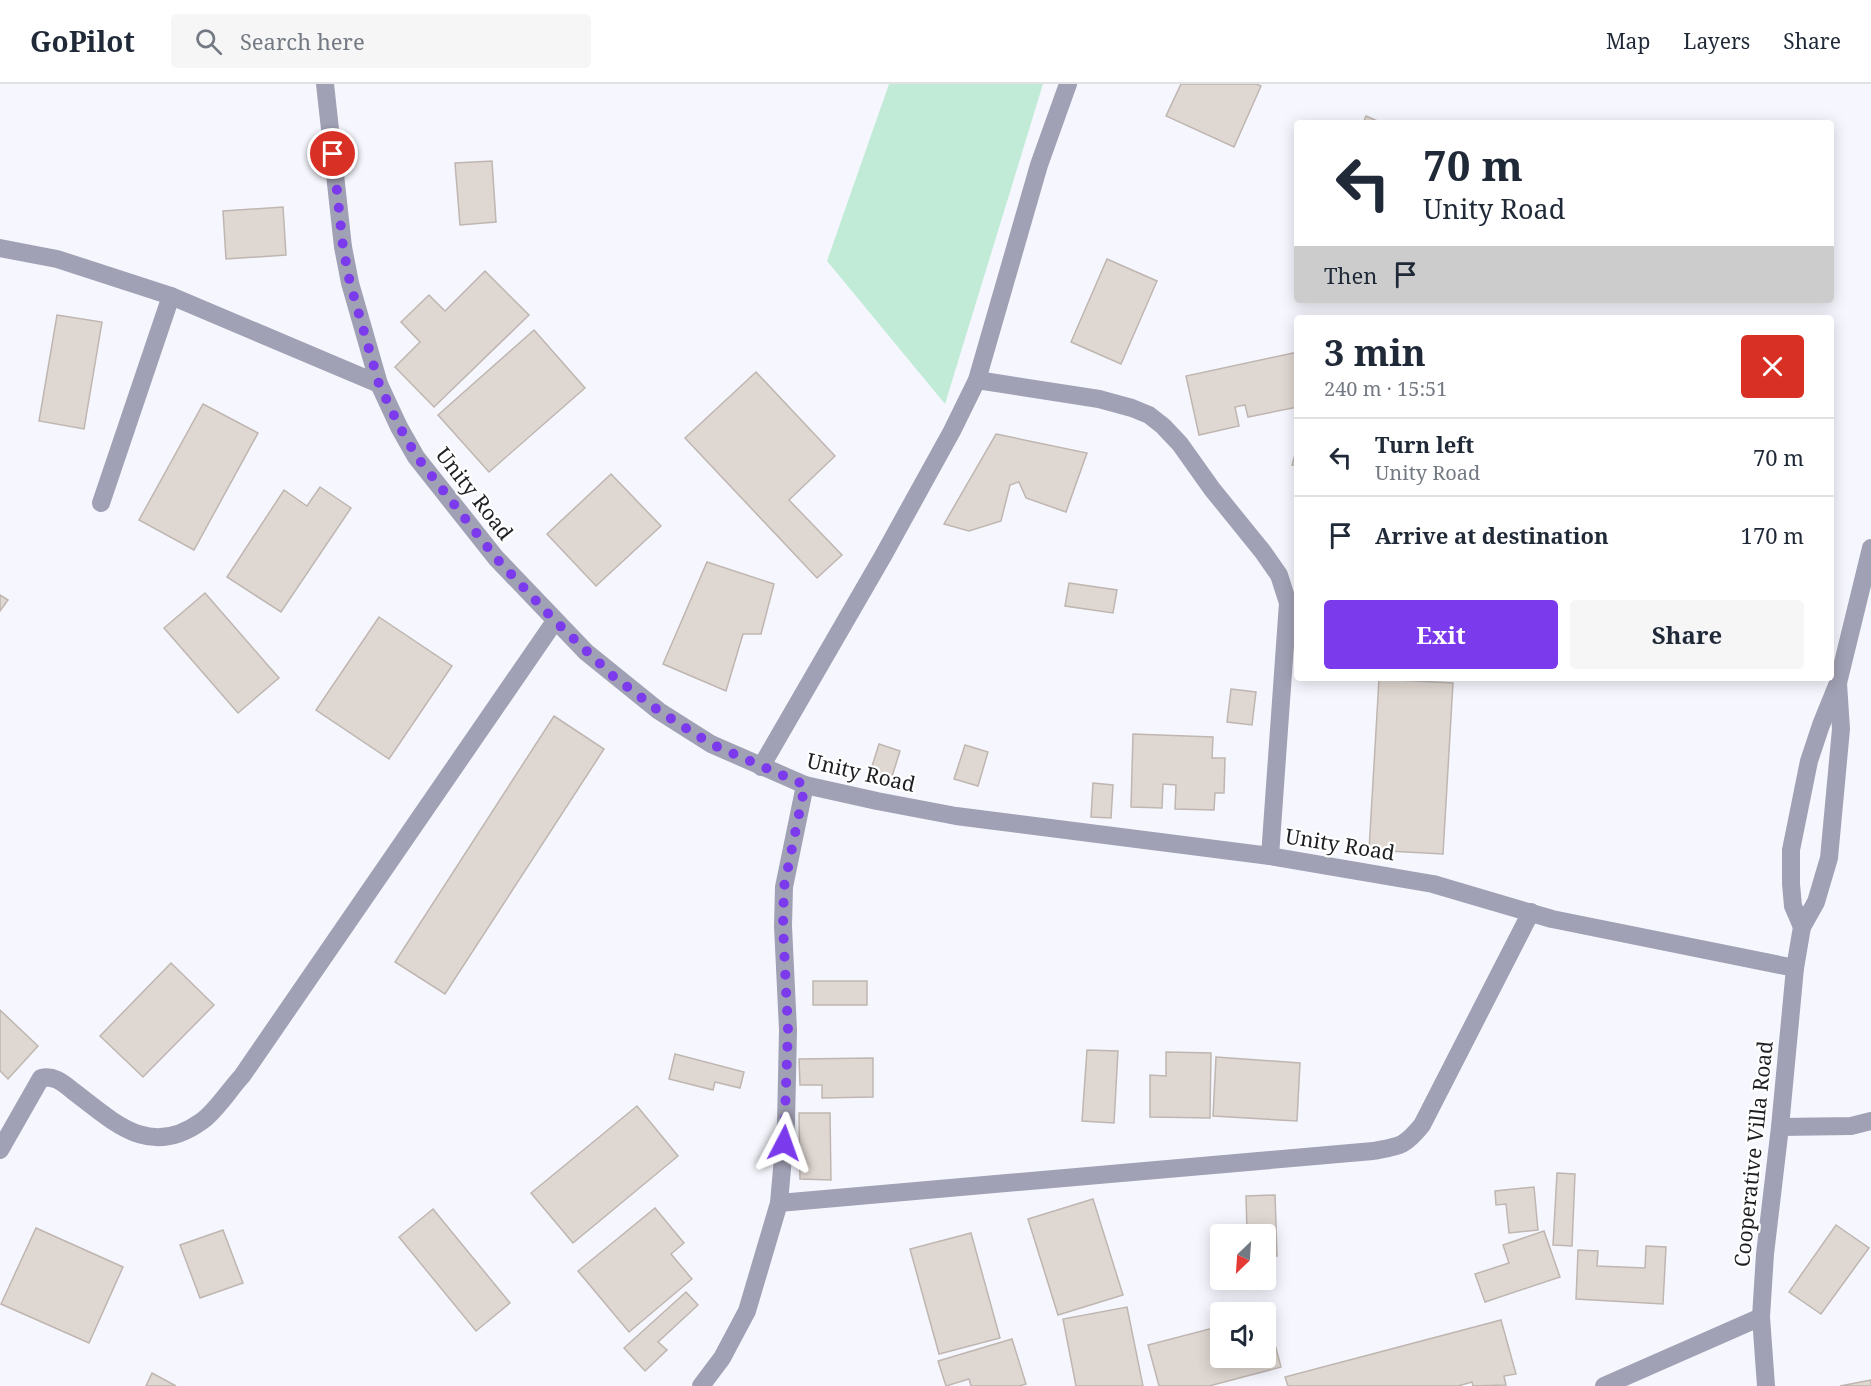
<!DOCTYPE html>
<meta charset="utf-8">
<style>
:root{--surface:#fff;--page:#f6f6f7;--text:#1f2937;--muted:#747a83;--line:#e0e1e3;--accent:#7c3aed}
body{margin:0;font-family:"Noto Serif",serif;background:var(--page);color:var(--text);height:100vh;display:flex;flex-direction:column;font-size:22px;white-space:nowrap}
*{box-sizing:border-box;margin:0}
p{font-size:20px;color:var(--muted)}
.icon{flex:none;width:33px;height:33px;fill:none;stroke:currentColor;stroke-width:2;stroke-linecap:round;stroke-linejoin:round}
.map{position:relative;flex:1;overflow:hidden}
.side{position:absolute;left:1294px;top:231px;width:540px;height:366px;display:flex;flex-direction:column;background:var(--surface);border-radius:6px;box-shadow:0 3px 15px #0003}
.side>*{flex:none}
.top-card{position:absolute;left:1294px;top:36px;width:540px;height:183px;border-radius:6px;box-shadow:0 3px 15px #0003;background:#fff;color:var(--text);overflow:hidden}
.needle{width:39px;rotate:205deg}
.fabs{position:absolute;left:1210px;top:1140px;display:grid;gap:12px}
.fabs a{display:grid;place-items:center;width:66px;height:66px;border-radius:6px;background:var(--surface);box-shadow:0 3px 15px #0003;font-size:30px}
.pin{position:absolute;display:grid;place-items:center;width:51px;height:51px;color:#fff;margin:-26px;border:3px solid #fff;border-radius:50%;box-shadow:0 2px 6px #0007}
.me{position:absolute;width:66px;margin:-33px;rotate:4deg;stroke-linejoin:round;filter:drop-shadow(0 0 4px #0008)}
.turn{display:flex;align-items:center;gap:21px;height:126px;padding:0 30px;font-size:27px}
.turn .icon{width:78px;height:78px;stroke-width:2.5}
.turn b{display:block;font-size:42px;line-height:51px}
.then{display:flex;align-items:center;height:57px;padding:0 30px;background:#0003;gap:12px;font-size:22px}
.round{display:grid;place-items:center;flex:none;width:63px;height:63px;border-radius:6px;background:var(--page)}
.head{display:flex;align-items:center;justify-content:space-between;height:102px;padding:0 30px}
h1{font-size:36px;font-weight:700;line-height:45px}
.cta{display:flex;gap:12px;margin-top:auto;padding:12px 30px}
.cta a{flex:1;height:69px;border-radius:6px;background:var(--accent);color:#fff;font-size:24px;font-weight:700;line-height:69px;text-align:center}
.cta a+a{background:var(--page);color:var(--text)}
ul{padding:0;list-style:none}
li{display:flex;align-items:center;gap:18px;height:78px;padding:0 30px;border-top:2px solid var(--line)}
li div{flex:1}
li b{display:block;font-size:22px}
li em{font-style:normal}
header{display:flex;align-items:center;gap:36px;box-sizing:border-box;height:84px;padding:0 30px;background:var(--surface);border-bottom:2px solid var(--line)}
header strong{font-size:28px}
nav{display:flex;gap:33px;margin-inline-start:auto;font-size:21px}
.search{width:420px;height:54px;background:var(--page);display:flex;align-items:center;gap:15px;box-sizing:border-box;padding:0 21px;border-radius:6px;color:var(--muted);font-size:22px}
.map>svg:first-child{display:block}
</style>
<header>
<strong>GoPilot</strong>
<div class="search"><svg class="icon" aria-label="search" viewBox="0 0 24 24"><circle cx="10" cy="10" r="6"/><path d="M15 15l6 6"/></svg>Search here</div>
<nav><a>Map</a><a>Layers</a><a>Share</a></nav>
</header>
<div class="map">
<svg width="1871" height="1302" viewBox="0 0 1871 1302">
<rect width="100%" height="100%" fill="#f6f7fe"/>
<!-- green -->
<polygon fill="#c1ebd7" points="889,0 1043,0 945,320 827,177"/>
<!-- building -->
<g fill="#dfd7d1" stroke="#bfb6b1" stroke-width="1.5">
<polygon points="1181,0 1256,0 1261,2 1234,63 1166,32"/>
<polygon points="1366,32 1382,39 1363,39"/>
<polygon points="492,77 496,138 460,141 455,79"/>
<polygon points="283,123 286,171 226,175 223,127"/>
<polygon points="1107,175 1157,197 1121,280 1071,258"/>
<polygon points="485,187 529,231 434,323 395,283 420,258 401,238 429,211 445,227"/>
<polygon points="57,231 102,238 84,345 39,337"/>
<polygon points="534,246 585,304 489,388 438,331"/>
<polygon points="1298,268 1298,323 1248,333 1245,321 1235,323 1239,342 1199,351 1186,292"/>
<polygon points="756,288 835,372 789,416 842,471 817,494 685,354"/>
<polygon points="203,320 258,349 194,466 139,436"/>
<polygon points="996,350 1087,369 1066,428 1026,414 1019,398 1010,401 1001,437 969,447 944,440"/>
<polygon points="1298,360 1298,382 1292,381"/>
<polygon points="611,390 661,442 596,502 547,450"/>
<polygon points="320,403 351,424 281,528 227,493 284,406 307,422"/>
<polygon points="707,478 774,500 761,550 743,550 726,607 663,580"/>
<polygon points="1069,499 1117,506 1113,529 1065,522"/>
<polygon points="205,509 279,594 238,629 164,544"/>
<polygon points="0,511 8,516 0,527"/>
<polygon points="379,533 452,582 389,675 316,626"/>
<polygon points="1379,595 1453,599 1443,770 1369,766"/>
<polygon points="1231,605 1256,608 1252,641 1227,638"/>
<polygon points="554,632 604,665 445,910 395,878"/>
<polygon points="1133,650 1213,653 1212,674 1225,674 1224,709 1215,709 1214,726 1175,725 1176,701 1163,700 1162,724 1131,723"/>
<polygon points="879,660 900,667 889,702 868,695"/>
<polygon points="965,661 988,668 978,702 954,695"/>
<polygon points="1093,699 1113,701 1111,734 1091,733"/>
<polygon points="171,879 214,921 143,993 100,952"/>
<rect x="813" y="897" width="54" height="24"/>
<polygon points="0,926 38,962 8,995 0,987"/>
<polygon points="1087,966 1118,967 1114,1039 1082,1037"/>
<polygon points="1166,968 1211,969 1210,1034 1150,1033 1150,991 1166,992"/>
<polygon points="675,970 744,988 740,1004 715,998 713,1006 669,995"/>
<polygon points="1216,973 1300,979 1297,1037 1213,1032"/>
<polygon points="873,974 873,1013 822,1014 822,1001 800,1001 799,975"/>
<polygon points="637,1022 678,1072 573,1159 531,1109"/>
<polygon points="799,1029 830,1029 831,1096 800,1095"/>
<polygon points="1557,1089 1575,1090 1572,1162 1553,1161"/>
<polygon points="1534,1103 1538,1146 1509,1149 1506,1120 1496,1121 1495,1107"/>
<polygon points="1275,1111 1277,1172 1266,1172 1266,1150 1247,1150 1246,1112"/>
<polygon points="1093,1115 1123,1211 1058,1231 1028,1135"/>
<polygon points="655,1124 684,1159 671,1170 692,1195 629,1248 578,1187"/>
<polygon points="433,1125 510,1219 476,1247 399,1153"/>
<polygon points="1836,1141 1869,1164 1821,1230 1789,1208"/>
<polygon points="36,1144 123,1183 89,1259 1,1220"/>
<polygon points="223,1146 243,1199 200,1214 180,1161"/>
<polygon points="1544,1147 1560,1193 1485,1218 1475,1190 1509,1179 1503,1161"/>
<polygon points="971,1149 1000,1254 939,1270 910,1165"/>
<polygon points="1646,1162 1666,1163 1663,1220 1576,1215 1578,1166 1598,1167 1597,1182 1645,1184"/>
<polygon points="686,1208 698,1221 658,1258 667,1266 645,1287 624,1264"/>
<polygon points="1127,1223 1143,1302 1076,1302 1063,1235"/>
<polygon points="1267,1230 1281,1283 1209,1302 1159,1302 1148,1261 1221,1242 1221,1274 1266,1274"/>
<polygon points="1501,1236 1516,1290 1504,1292 1506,1301 1473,1302 1472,1298 1458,1302 1288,1302 1285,1293"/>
<polygon points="1012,1255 1026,1300 1019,1302 971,1302 969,1295 946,1302 938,1277"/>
<polygon points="152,1289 176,1302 146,1302"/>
<polygon points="1871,1296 1871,1302 1840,1302"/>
</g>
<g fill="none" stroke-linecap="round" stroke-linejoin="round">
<!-- minor -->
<g stroke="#a1a1b5" stroke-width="18">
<polyline points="325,0 343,163 350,199 379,300 399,343 416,373 496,474 586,568 659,627 711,660 805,701 877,717 956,732 1270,772 1433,800 1552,835 1795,884"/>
<polyline points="0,164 57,175 171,212 379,300"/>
<polyline points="977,296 1099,315 1132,324 1149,331 1163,342 1180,360 1212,405 1263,468 1279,491 1288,519 1270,772"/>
<polyline points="101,419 171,212"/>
<polyline points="761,683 883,472 952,347 977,296 1039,81 1068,0"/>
<polyline points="1802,843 1793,822 1791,800 1791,766 1809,677 1821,641 1838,599 1871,464"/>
<polyline points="1780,1043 1851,1042 1871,1037"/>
<path d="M0,1066L41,994C54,991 63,999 73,1007C115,1039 150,1075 202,1037C217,1026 229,1006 242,992L555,537"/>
<path d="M779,1119L1373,1067C1400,1062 1404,1063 1422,1041L1531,828"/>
<polyline points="701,1302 722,1274 747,1227 779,1119 786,1039 788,946 783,842 784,803 805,701"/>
<polyline points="1604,1302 1761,1233"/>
<polyline points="1766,1302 1761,1233 1765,1170 1780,1043 1795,884 1802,843 1816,818 1829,774 1841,645 1838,599"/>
</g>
</g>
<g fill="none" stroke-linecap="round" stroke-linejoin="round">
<!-- route -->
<polyline stroke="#7c3aed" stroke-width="10" stroke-dasharray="0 18" points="333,70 343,163 350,199 379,300 399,342 417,373 496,474 555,537 613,592 659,627 711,660 805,701 784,803 783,842 788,946 784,1059"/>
</g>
<g text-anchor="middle" stroke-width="4.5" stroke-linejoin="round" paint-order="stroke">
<!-- street labels -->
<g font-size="21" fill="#1e1f22" stroke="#fff">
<text transform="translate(474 410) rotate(52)" y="7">Unity Road</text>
<text transform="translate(861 689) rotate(13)" y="7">Unity Road</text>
<text transform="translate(1340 761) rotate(9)" y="7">Unity Road</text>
<text transform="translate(1754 1070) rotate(-84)" y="7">Cooperative Villa Road</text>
</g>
</g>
</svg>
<div class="fabs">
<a><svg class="needle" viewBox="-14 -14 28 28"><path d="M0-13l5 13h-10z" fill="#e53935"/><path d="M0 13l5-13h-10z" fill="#747a83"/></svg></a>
<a><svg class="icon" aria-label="sound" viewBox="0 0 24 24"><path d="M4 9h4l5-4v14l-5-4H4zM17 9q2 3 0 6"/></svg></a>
</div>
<div class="pin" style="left:333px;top:70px;background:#d93025"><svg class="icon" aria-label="arrive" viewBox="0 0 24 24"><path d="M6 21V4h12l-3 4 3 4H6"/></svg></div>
<svg class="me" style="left:784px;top:1059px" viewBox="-20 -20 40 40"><path d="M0-17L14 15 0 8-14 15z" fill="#7c3aed" stroke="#fff" stroke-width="4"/></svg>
<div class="top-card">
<div class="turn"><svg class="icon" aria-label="left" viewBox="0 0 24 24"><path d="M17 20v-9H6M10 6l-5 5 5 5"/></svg><div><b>70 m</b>Unity Road</div></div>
<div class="then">Then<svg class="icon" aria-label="arrive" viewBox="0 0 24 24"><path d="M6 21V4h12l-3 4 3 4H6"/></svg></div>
</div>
<section class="side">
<div class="head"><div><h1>3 min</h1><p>240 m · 15:51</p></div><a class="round" style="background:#d93025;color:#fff"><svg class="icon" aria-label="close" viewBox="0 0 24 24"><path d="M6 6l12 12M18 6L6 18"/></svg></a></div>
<ul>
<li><svg class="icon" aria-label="left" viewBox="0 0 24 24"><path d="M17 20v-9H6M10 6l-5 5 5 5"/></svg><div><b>Turn left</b><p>Unity Road</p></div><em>70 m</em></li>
<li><svg class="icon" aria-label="arrive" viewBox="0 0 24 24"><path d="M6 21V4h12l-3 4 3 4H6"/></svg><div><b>Arrive at destination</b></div><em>170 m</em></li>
</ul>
<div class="cta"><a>Exit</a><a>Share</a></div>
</section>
</div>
